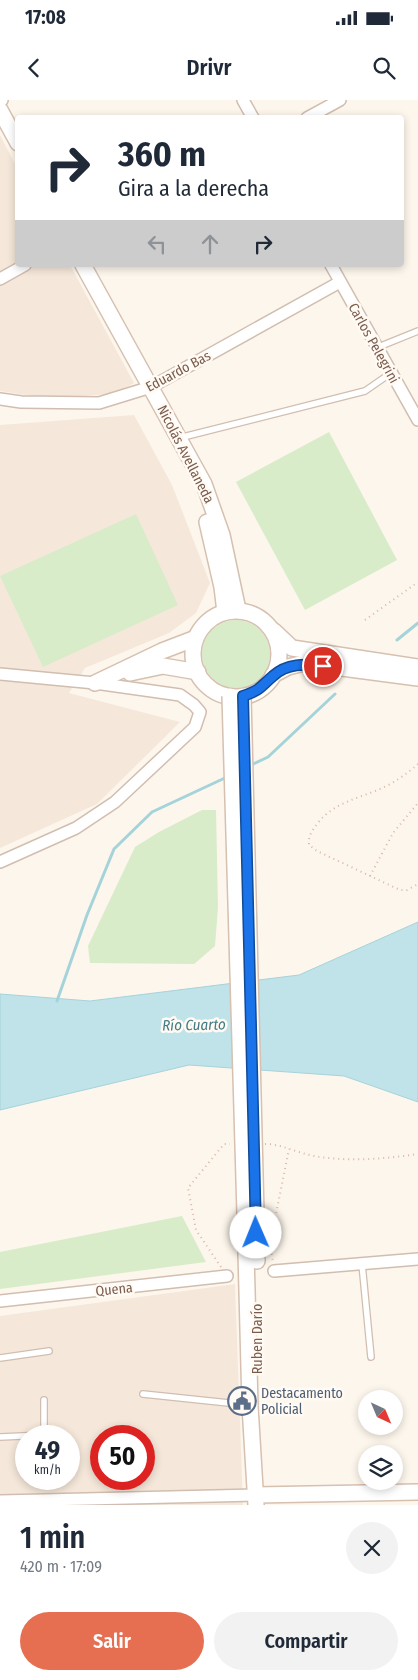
<!DOCTYPE html>
<html lang="es">
<meta charset="utf-8">
<style>
:root{--surface:#fff;--page:#f2f2f3;--text:#1f2937;--muted:#747a83;--accent:#e76f51}
body{margin:0;font-family:"Fira Sans Condensed",sans-serif;background:var(--page);color:var(--text);height:100vh;display:flex;flex-direction:column;font-size:19px;white-space:nowrap}
*{box-sizing:border-box;margin:0}
p{font-size:16px;color:var(--muted)}
.icon{flex:none;width:28px;height:28px;fill:none;stroke:currentColor;stroke-width:2;stroke-linecap:round;stroke-linejoin:round}
.map{position:relative;height:1405px;overflow:hidden}
.panel{display:flex;flex-direction:column;background:var(--surface);flex:1}
.panel>*{flex:none}
.hud{position:absolute;left:15px;top:15px;width:389px;height:152px;border-radius:5px;box-shadow:0 2px 8px #0003;background:#fff;color:var(--text);overflow:hidden}
.needle{width:32px;rotate:136deg}
.tools{position:absolute;left:358px;top:1290px;display:grid;gap:10px}
.tools a{display:grid;place-items:center;width:45px;height:45px;border-radius:50%;background:var(--surface);box-shadow:0 2px 8px #0003;font-size:25px}
.speed{position:absolute;left:15px;top:1325px;display:flex;gap:10px;font-size:25px;font-weight:700;text-align:center}
.speed>*{display:grid;place-content:center;width:65px;height:65px;border-radius:50%;background:var(--surface);box-shadow:0 2px 8px #0003;line-height:1}
.speed small{font-size:12px;font-weight:400}
.speed .limit{border:8px solid #d22;background:#fff;color:#111}
.pin{position:absolute;display:grid;place-items:center;width:42px;height:42px;color:#fff;margin:-21px;border:2px solid #fff;border-radius:50%;box-shadow:0 1px 5px #0007}
.me{position:absolute;width:55px;margin:-28px;rotate:359deg;stroke-linejoin:round;filter:drop-shadow(0 0 4px #0008)}
.turn{display:flex;align-items:center;gap:18px;height:105px;padding:0 20px;font-size:22px}
.turn .icon{width:65px;height:65px;stroke-width:2.5}
.turn b{display:block;font-size:35px;line-height:42px}
.lanes{display:flex;align-items:center;height:48px;padding:0 20px;background:#0003;justify-content:center;gap:25px;direction:ltr}
.lanes .off{opacity:.35}
.round{display:grid;place-items:center;flex:none;width:52px;height:52px;border-radius:26px;background:var(--page)}
.summary{display:flex;align-items:center;justify-content:space-between;height:85px;padding:0 20px}
h1{font-size:30px;font-weight:600;line-height:38px}
.cta{display:flex;gap:10px;margin-top:auto;padding:10px 20px}
.cta a{flex:1;height:58px;border-radius:30px;background:var(--accent);color:#fff;font-size:20px;font-weight:600;line-height:58px;text-align:center}
.cta a+a{background:var(--page);color:var(--text)}
.status{display:flex;justify-content:space-between;align-items:center;height:35px;padding:0 25px;background:var(--surface);direction:ltr}
.status svg{height:14px;fill:currentColor}
header{display:flex;justify-content:space-between;align-items:center;height:65px;padding:0 20px;background:var(--surface);font-size:22px;font-weight:600}
.map>svg:first-child{display:block}
</style>
<div class="status"><b>17:08</b><svg viewBox="0 0 49 12"><path d="M0 12V9h3v3zM5 12V6h3v6zM10 12V3h3v9zM15 12V0h3v12zM26 1h20v11H26zM47 4h2v5h-2z"/></svg></div>
<header><svg class="icon" aria-label="back" viewBox="0 0 24 24"><path d="M15 5l-7 7 7 7"/></svg>Drivr<svg class="icon" aria-label="search" viewBox="0 0 24 24"><circle cx="10" cy="10" r="6"/><path d="M15 15l6 6"/></svg></header>
<div class="map">
<svg width="418" height="1405" viewBox="0 0 418 1405">
<rect width="100%" height="100%" fill="#fdf6ec"/>
<!-- residential -->
<g fill="#f5e8da" fill-rule="evenodd">
<polygon points="0,35 17,68 18,165 70,165 134,283 117,293 52,299 0,291"/>
<polygon points="134,315 172,385 210,483 196,513 169,533 85,568 69,593 180,622 97,704 0,748 0,325"/>
<path d="M235,1184L243,1405H0V1216ZM26,1336H69V1379H26ZM101,1336H144V1379H101Z"/>
</g>
<!-- green -->
<g fill="#d8ecc9">
<polygon points="329,332 397,460 305,510 236,382"/>
<polygon points="136,414 178,505 43,567 0,476"/>
<circle cx="236" cy="554" r="34"/>
<polygon points="202,710 216,710 218,807 215,846 194,864 90,863 88,846 135,747 159,732"/>
<polygon points="182,1116 206,1162 0,1189 0,1152"/>
</g>
<!-- water -->
<polygon fill="#bfe3e8" stroke="#a5d3da" points="418,822 418,1002 344,976 189,965 0,1010 0,894 90,901 299,875"/>
<g fill="none" stroke-linecap="round" stroke-linejoin="round">
<!-- stream -->
<g stroke="#a5d3da" stroke-width="3">
<polyline points="397,540 418,523"/>
<polyline points="249,666 268,657 335,594"/>
<polyline points="57,901 87,815 114,749 152,712 227,677"/>
</g>
<defs>
<g id="service">
<polyline points="376,248 418,231"/>
<polyline points="179,338 365,291 391,273"/>
<polyline points="362,1164 371,1257"/>
<polyline points="0,1258 49,1251"/>
<polyline points="143,1294 248,1305"/>
<polyline points="0,1337 44,1335 44,1300"/>
</g>
<g id="minor">
<polyline points="243,0 253,18"/>
<polyline points="0,1 2,0"/>
<polyline points="307,18 340,0"/>
<polyline points="331,165 418,320"/>
<polyline points="0,179 25,165"/>
<polyline points="0,299 21,302 99,303 151,287 340,182"/>
<polyline points="0,574 95,583 180,595 194,605 200,612 195,627 115,702 76,728 0,762"/>
<polyline points="274,1171 418,1159"/>
<polyline points="0,1201 227,1176"/>
<polyline points="0,1401 256,1395"/>
</g>
<g id="secondary">
<polyline points="0,10 18,43"/>
<polyline points="83,165 204,384 222,435 238,510"/>
<polyline points="207,422 222,487 225,512"/>
<circle cx="236" cy="554" r="43"/>
<polyline points="274,531 292,548 418,567"/>
<polyline points="130,573 163,566 198,572"/>
<polyline points="273,575 288,567 304,563 418,578"/>
<polyline points="95,583 162,551 196,538"/>
<polyline points="245,1114 250,1306 256,1405"/>
<polyline points="256,1114 257,1161"/>
<polyline points="256,1395 418,1392"/>
</g>
</defs>
<!-- service casing -->
<use href="#service" stroke="#d1beb0" stroke-width="8"/>
<!-- minor casing -->
<use href="#minor" stroke="#d1beb0" stroke-width="14"/>
<!-- secondary casing -->
<use href="#secondary" stroke="#d6c0b0" stroke-width="18"/>
<!-- path -->
<g stroke="#d9b8a5" stroke-width="2" stroke-dasharray="1 4" stroke-linecap="butt">
<polyline points="365,520 418,482"/>
<path d="M418,664C408,673 394,683 382,688C358,699 334,702 317,724C312,731 308,736 309,745L317,751L400,790H407L418,784"/>
<polyline points="370,776 393,733 418,703"/>
<path d="M265,1044C282,1044 297,1053 314,1056C348,1062 384,1059 418,1054"/>
<polyline points="269,1137 276,1114 289,1049"/>
<polyline points="270,1144 273,1162"/>
<polyline points="221,1167 196,1130 188,1088 224,1044 230,1044"/>
</g>
<!-- service -->
<use href="#service" stroke="#fff" stroke-width="5.5"/>
<!-- minor -->
<use href="#minor" stroke="#fff" stroke-width="11"/>
<!-- secondary -->
<use href="#secondary" stroke="#fff" stroke-width="15"/>
<defs>
<g id="secondary-bridge">
<polyline points="230,596 245,1114"/>
<polyline points="243,596 256,1114"/>
</g>
</defs>
<!-- secondary-bridge casing -->
<use href="#secondary-bridge" stroke="#d6c0b0" stroke-width="18" stroke-linecap="butt"/>
<!-- secondary-bridge -->
<use href="#secondary-bridge" stroke="#fff" stroke-width="15"/>
</g>
<g fill="none" stroke-linecap="round" stroke-linejoin="round">
<defs>
<path id="route" d="M256,1133L243,596C261,590 260,587 273,576C287,563 305,564 323,566"/>
</defs>
<!-- route casing -->
<use href="#route" stroke="#114b97" stroke-width="12"/>
<!-- route -->
<use href="#route" stroke="#1a73e8" stroke-width="9"/>
</g>
<!-- icons -->
<defs>
<symbol id="civic-ring" viewBox="-11 -11 22 22"><circle r="9.5" fill="#fffaf3" stroke="#5c6f8a" stroke-width="1.5"/><path d="M-.6-6.5H3V-4.5H.6V-3L4-1V1h2V6H-6V1h2V-1L-.6-3ZM-1.2 2.5V6h2.4V2.5Z" fill="#5c6f8a"/></symbol>
</defs>
<g fill-rule="evenodd">
<use href="#civic-ring" x="226" y="1285" width="32" height="32"/>
</g>
<g text-anchor="middle" stroke-width="5" stroke-linejoin="round" paint-order="stroke">
<!-- street labels -->
<g font-size="14" fill="#7a5c4d" stroke="#fffaf3">
<text transform="translate(374 243) rotate(61)" y="5">Carlos Pelegrini</text>
<text transform="translate(178 271) rotate(-28)" y="5">Eduardo Bas</text>
<text transform="translate(186 354) rotate(63)" y="5">Nicolás Avellaneda</text>
<text transform="translate(114 1189) rotate(-6)" y="5">Quena</text>
<text transform="translate(257 1239) rotate(-90)" y="5">Ruben Darío</text>
</g>
<!-- service labels -->
<g font-size="14" fill="#4e5e75" stroke="#fffaf3" text-anchor="start">
<text x="261" y="1298">Destacamento<tspan x="261" dy="16">Policial</tspan></text>
</g>
<!-- water labels -->
<g font-size="15" font-style="italic" fill="#437c86" stroke="#fffaf3">
<text transform="translate(194 925) rotate(-1)" y="5">Río Cuarto</text>
</g>
</g>
</svg>
<div class="tools">
<a><svg class="needle" viewBox="-14 -14 28 28"><path d="M0-13l5 13h-10z" fill="#e53935"/><path d="M0 13l5-13h-10z" fill="#747a83"/></svg></a>
<a><svg class="icon" aria-label="layers" viewBox="0 0 24 24"><path d="M12 4l9 5-9 5-9-5zM3 14l9 5 9-5"/></svg></a>
</div>
<div class="speed"><div>49<small>km/h</small></div><div class="limit">50</div></div>
<div class="pin" style="left:323px;top:566px;background:#d93025"><svg class="icon" aria-label="arrive" viewBox="0 0 24 24"><path d="M6 21V4h12l-3 4 3 4H6"/></svg></div>
<svg class="me" style="left:256px;top:1133px" viewBox="-20 -20 40 40"><circle r="19" fill="#fff"/><path d="M0-13L10 11 0 6-10 11z" fill="#1a73e8"/></svg>
<div class="hud">
<div class="turn"><svg class="icon" aria-label="right" viewBox="0 0 24 24"><path d="M7 20v-9h11M14 6l5 5-5 5"/></svg><div><b>360 m</b>Gira a la derecha</div></div>
<div class="lanes"><svg class="icon off" aria-label="left" viewBox="0 0 24 24"><path d="M17 20v-9H6M10 6l-5 5 5 5"/></svg><svg class="icon off" aria-label="ahead" viewBox="0 0 24 24"><path d="M12 20V5M6 11l6-6 6 6"/></svg><svg class="icon" aria-label="right" viewBox="0 0 24 24"><path d="M7 20v-9h11M14 6l5 5-5 5"/></svg></div>
</div>
</div>
<section class="panel">
<div class="summary"><div><h1>1 min</h1><p>420 m · 17:09</p></div><a class="round"><svg class="icon" aria-label="close" viewBox="0 0 24 24"><path d="M6 6l12 12M18 6L6 18"/></svg></a></div>
<div class="cta"><a>Salir</a><a>Compartir</a></div>
</section>
